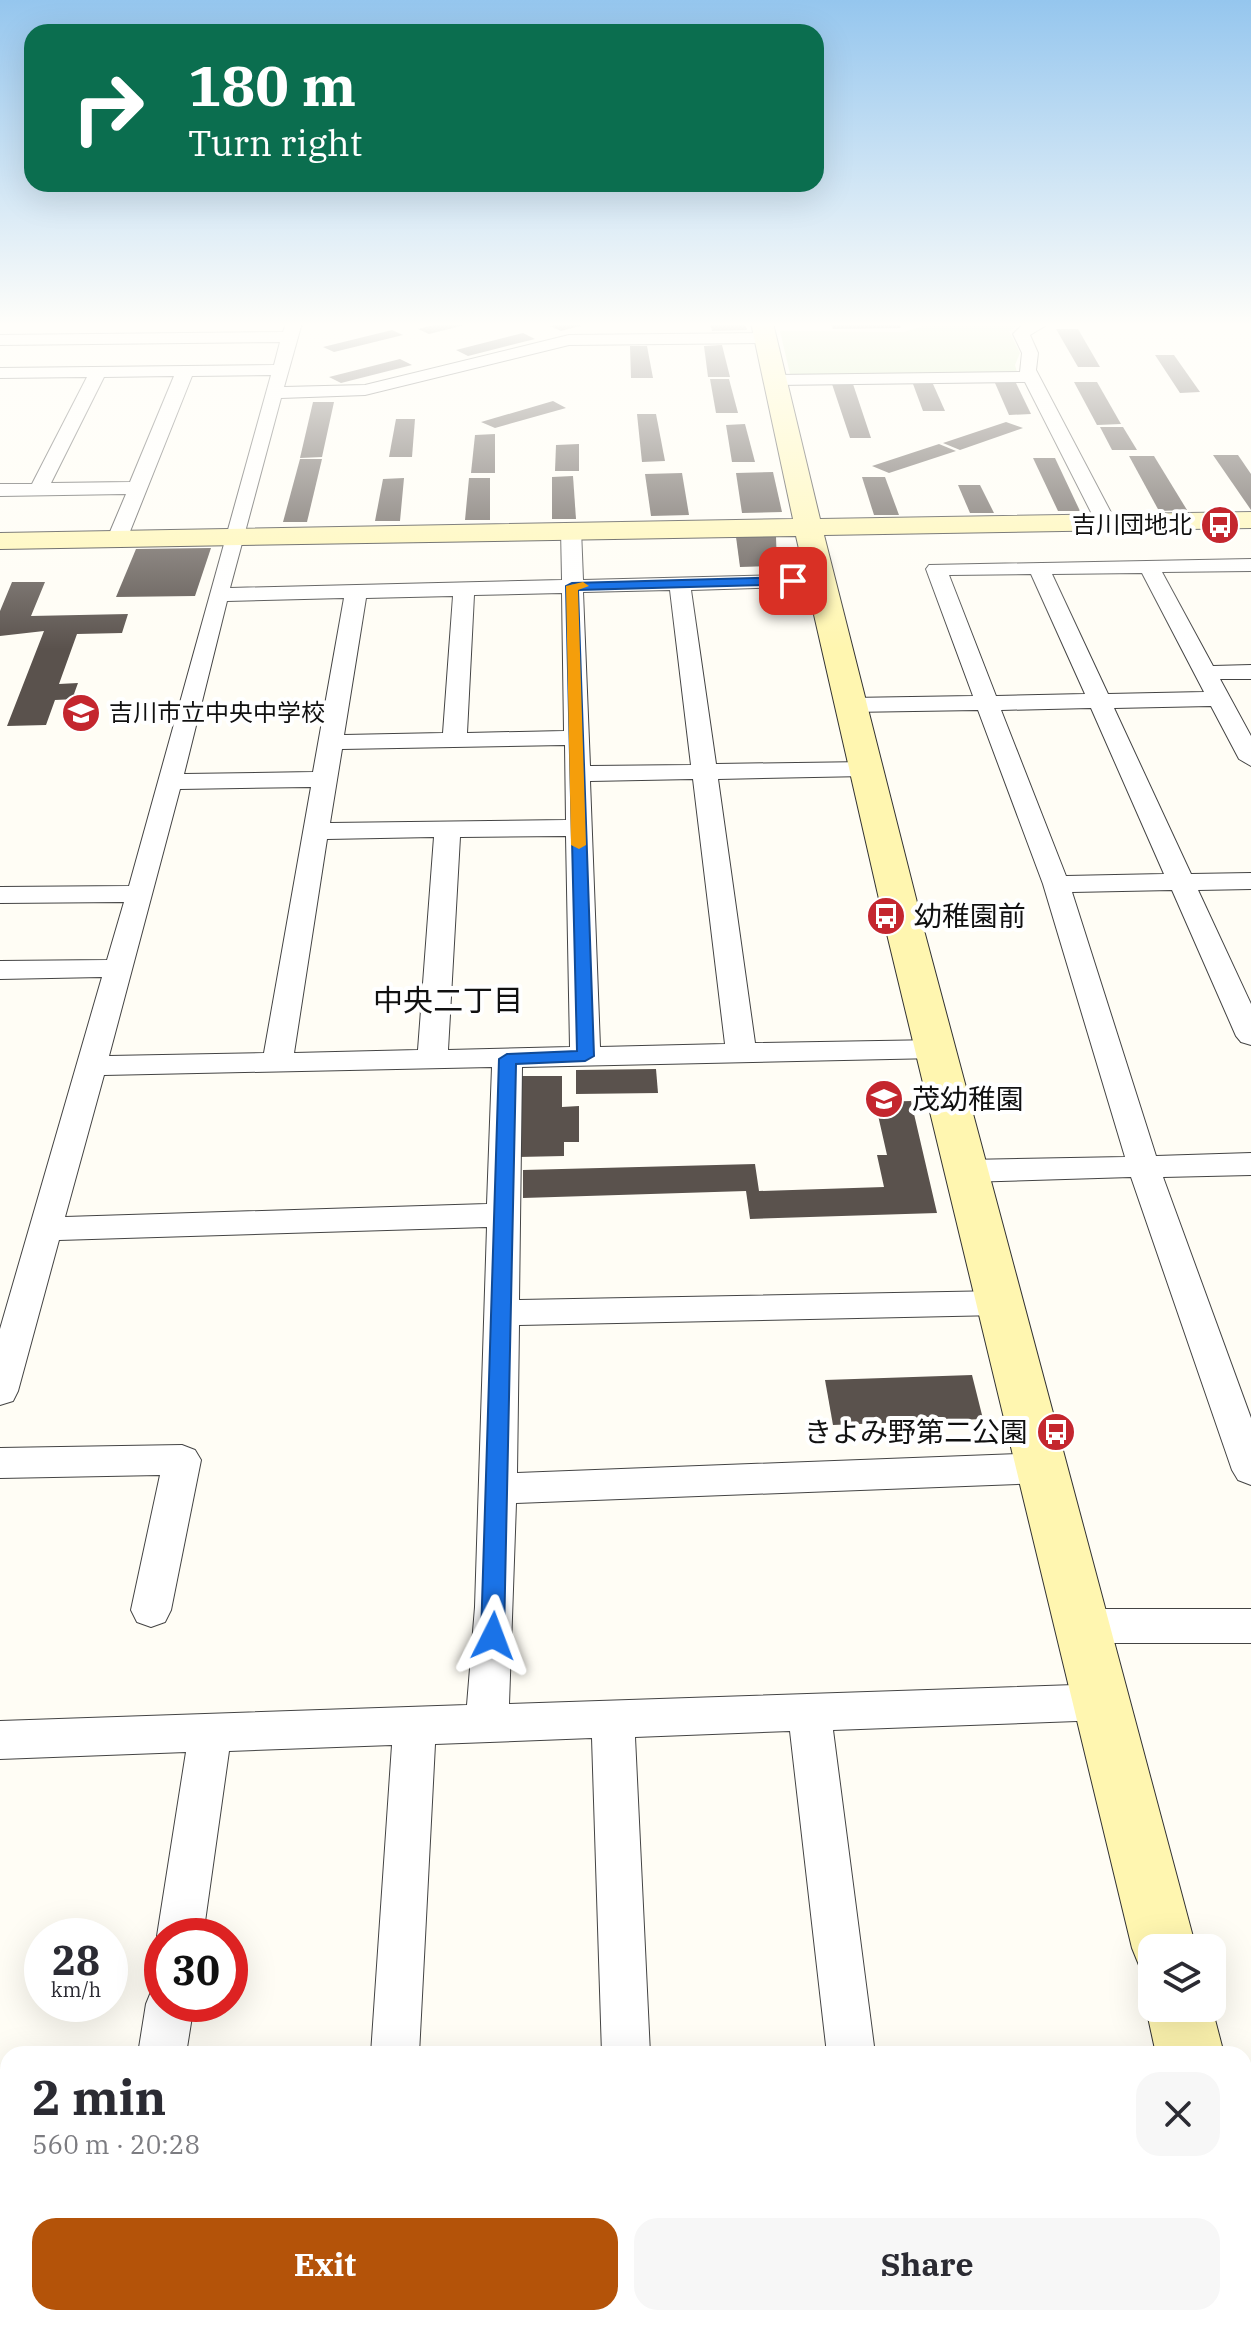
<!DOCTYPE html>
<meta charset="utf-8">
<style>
:root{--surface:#fff;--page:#f7f7f7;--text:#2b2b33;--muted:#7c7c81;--accent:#b45309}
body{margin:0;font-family:"IBM Plex Serif","Noto Sans JP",serif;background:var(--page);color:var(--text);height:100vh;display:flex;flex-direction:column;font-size:30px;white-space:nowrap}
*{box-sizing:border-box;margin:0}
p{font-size:26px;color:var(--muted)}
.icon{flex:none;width:44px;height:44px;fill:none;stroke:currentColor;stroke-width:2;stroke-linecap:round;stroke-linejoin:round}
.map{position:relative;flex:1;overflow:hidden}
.details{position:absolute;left:0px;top:2046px;width:1252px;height:280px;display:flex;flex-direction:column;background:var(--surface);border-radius:24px 24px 0 0;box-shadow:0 8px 32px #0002}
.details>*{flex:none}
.top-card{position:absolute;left:24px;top:24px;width:800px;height:168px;border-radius:24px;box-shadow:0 8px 32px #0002;background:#0b6e4f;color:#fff;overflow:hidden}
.fabs{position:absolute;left:1138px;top:1934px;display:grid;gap:16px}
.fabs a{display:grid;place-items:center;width:88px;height:88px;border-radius:16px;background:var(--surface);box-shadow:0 8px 32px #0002;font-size:40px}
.speed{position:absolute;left:24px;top:1918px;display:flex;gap:16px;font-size:40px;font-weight:700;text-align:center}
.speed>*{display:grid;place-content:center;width:104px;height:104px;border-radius:50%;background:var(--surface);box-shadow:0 8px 32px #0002;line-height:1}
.speed small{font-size:20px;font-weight:400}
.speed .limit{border:12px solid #d22;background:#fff;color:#111}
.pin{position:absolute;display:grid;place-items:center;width:68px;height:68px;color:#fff;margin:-34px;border-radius:16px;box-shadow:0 4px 12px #0006}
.me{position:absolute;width:88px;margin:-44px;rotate:3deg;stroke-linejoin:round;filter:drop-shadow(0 0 6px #0008)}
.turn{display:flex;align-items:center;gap:28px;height:168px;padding:0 32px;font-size:36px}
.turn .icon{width:104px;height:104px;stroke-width:2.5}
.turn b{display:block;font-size:56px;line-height:68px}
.round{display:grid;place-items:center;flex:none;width:84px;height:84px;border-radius:24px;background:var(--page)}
.headline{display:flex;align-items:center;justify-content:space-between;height:136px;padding:0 32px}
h1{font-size:48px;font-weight:800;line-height:60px}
.button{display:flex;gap:16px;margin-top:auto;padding:16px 32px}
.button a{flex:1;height:92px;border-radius:24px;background:var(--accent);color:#fff;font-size:32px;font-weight:800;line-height:92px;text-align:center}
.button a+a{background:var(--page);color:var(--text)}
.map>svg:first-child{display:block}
</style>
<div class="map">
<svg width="1251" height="2326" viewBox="0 0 1251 2326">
<rect width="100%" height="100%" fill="#fffdf5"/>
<!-- green -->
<polygon fill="#d5ebbd" points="932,323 1023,323 1009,331 1020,353 1015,365 1018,376 791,378 780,331 904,332"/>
<!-- building -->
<g fill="#5a524d">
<polygon points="440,323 469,323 469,324 429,334 418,329"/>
<polygon points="561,323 588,323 588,324 561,331 550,326"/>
<polygon points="745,323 747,330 712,331 710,324"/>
<polygon points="830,323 899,323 901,328 833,329"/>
<polygon points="1056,329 1078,329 1100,367 1078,367"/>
<polygon points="392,330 403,335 334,352 323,347"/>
<polygon points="523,333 535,339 468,356 456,350"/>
<polygon points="722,345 730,377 708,377 704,346"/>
<polygon points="630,346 647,346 653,378 631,378"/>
<polygon points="1155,355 1174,355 1200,392 1180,393"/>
<polygon points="400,359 412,365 341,383 329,377"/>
<polygon points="710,379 729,379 738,413 716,413"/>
<polygon points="1074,382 1097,382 1121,424 1097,425"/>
<polygon points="995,383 1016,383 1031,414 1009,415"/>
<polygon points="832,384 853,384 871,438 850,438"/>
<polygon points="913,384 933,384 945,411 923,411"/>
<polygon points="553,401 566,408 495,428 481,422"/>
<polygon points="313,402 334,402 322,457 300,458"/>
<polygon points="637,414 656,414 665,461 642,462"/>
<polygon points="396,419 415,419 412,457 389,457"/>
<polygon points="1006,422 1023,428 960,450 943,443"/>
<polygon points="745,424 755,462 732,462 726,425"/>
<polygon points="1100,427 1123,427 1137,450 1112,450"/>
<polygon points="495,434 495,473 471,473 475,435"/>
<polygon points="579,444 579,471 555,471 556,445"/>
<polygon points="939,444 956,451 889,473 872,466"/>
<polygon points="1213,455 1238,455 1251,474 1251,510"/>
<polygon points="1129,456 1154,456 1187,510 1159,511"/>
<polygon points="1033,458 1055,458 1080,511 1058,511"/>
<polygon points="300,459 322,459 307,522 283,522"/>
<polygon points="773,472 782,512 742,513 736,473"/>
<polygon points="682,473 689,515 651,516 645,474"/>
<polygon points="573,476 576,519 552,519 552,477"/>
<polygon points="862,477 885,477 899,515 874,515"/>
<polygon points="404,478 400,521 375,521 383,479"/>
<polygon points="469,478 490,478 490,520 465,520"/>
<polygon points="958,485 980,485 994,513 970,513"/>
<polygon points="736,537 776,537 777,566 740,567"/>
<polygon points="211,548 195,596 116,597 136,549"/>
<polygon points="12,582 45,582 31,616 128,614 122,633 77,634 59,684 78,683 74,694 78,694 76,699 55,700 46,725 7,726 44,631 0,636 0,611"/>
<polygon points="656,1069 658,1093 576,1094 576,1070"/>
<polygon points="521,1076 562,1076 562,1107 579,1106 579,1142 564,1142 564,1156 518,1157"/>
<polygon points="911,1101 937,1213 750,1219 746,1191 523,1198 523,1170 755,1164 759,1191 884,1187 877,1155 887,1155 875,1102"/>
<polygon points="972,1375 983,1419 833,1425 825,1380"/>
</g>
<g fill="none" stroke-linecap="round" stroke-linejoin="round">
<defs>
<g id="street">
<path d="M286,323H302L284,387L365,385L569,335L765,333L773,338L765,343L569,345L365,395L281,398L230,588L562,580L561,529L571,523L581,529L583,580L820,574L830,580L820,586L691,590L716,764L866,762L878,769L866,776L718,779L755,1043L937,1040L948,1043L952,1049L948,1055L937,1058L522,1067L519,1300L1000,1291L1012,1294L1017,1303L1012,1312L1000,1315L519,1325L517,1473L1043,1453L1056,1458L1062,1468L1056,1478L1043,1483L516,1503L509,1704L1104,1684L1119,1689L1125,1702L1119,1715L1104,1720L833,1730L875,2054H827L790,1731L635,1737L650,2054H602L592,1738L435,1744L419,2054H371L392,1745L229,1751L203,1936H162V1948L157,1936L186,1752L0,1759V1721L467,1705L475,1607L487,1227L59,1240L18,1391L13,1401L0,1405V1329L102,977L0,979V961L107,960L124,902L0,903V887L129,886L271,375L192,376L127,539L117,545L107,539L126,494L0,496V484H32L87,377L0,378V368L274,365L280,342L0,345V335L283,332ZM174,376L130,482L51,483L104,377ZM670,590L691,765L590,766L583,592ZM562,593L564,731L467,733L474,595ZM453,596L443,733L344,735L366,598ZM344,598L313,772L184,774L227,601ZM565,745L566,820L330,823L342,749ZM693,779L725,1044L600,1047L590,781ZM311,787L264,1053L109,1056L180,789ZM566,836L570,1047L448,1050L460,837ZM434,837L418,1050L294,1053L327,839ZM492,1067L487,1204L65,1217L104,1075Z"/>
<polygon points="1024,323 1050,323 1030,335 1038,353 1036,370 1116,522 1113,526 1106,528 1096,522 1025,382 776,385 767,380 776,375 1020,372 1022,353 1013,334"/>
<path d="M1251,559V571L1162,572L1213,666L1251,665V679H1220L1251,736V766L1239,759L1211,706L1114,708L1191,874L1251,873V889L1198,890L1251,1004V1045L1241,1042L1236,1036L1172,890L1072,892L1156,1156L1251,1153V1175L1163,1177L1251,1418V1485L1238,1480L1232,1470L1131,1177L966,1182L955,1178L950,1171L955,1164L966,1160L1125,1157L1043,884L978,710L850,712L838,705L850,698L973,696L926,569L929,565ZM1142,573L1204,692L1108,694L1052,574ZM1031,574L1085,694L996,696L949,575ZM1091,708L1164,874L1066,876L1001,710Z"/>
<polygon points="182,1445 195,1450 201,1460 171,1610 165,1622 151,1627 137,1622 131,1610 160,1475 0,1478 0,1448"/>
<polygon points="1083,1609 1251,1609 1251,1643 1083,1643 1069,1638 1063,1626 1069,1614"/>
<polygon points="162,1984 162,2004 194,2004 186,2054 138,2054 146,2004 153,1987"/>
<polygon points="96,2318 150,2318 149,2326 95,2326"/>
<rect x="353" y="2318" width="54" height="8"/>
<rect x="609" y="2318" width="54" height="8"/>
<polygon points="856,2318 910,2318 911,2326 857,2326"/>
</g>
<g id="secondary">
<polygon points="751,323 773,323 820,519 1251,512 1251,528 824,535 925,934 1196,1948 1152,1948 1152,1974 1141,1970 1132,1948 887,934 796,536 0,549 0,533 793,519"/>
<polygon points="1152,1994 1152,2008 1212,2008 1224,2054 1156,2054 1146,2008"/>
<polygon points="1244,2238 1251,2240 1251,2326 1224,2326 1221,2318 1244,2318"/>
</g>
</defs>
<!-- street casing -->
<use href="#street" stroke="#444" stroke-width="2"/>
<!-- secondary casing -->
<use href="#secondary" stroke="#333" stroke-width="2"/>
<!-- street -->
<use href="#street" fill="#fff" fill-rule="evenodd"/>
<!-- secondary -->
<use href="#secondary" fill="#fff6b0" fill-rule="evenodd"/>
</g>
<!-- sky -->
<linearGradient id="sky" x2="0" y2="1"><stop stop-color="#95c6ee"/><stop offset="0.5" stop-color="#fffefa"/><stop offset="1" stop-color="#fffefa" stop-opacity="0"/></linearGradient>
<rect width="1251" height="649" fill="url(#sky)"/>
<!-- route -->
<polygon fill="#1a73e8" stroke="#114b97" stroke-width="2" points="793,577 797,578 797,584 578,590 594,1056 585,1061 516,1064 504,1636 501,1643 493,1646 485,1643 481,1636 499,1059 507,1054 577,1051 566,586 572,583"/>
<!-- slow -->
<polygon fill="#f59e0b" points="583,582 589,586 578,590 586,845 579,849 571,845 566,586"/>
<!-- icons -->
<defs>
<symbol id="bus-disc" viewBox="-11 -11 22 22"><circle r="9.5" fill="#c4262e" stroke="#fff"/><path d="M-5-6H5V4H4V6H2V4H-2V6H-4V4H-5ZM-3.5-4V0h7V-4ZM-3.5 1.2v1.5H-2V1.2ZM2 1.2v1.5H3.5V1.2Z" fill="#fff"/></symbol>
<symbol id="school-disc" viewBox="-11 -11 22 22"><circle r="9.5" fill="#c4262e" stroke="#fff"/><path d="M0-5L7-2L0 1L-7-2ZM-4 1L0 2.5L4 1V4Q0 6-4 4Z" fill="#fff"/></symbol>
</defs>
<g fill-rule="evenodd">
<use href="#bus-disc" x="1198" y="503" width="44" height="44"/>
<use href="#school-disc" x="59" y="691" width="44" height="44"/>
<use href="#bus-disc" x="864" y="894" width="44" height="44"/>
<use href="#school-disc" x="862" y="1077" width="44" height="44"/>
<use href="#bus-disc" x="1034" y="1410" width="44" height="44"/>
</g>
<g text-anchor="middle" stroke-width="8" stroke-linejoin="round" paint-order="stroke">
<!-- far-poi labels -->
<g font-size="24" fill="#111" stroke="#fff" text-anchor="end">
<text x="1192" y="533">吉川団地北</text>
<text x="109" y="721" text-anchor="start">吉川市立中央中学校</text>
</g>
<!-- poi labels -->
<g font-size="28" fill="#111" stroke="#fff" text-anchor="start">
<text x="914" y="926">幼稚園前</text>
<text x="912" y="1109">茂幼稚園</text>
<text x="1028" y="1442" text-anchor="end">きよみ野第二公園</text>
</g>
<!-- neighbourhood labels -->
<g font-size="30" fill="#111" stroke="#fff">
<text x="448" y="1011">中央二丁目</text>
</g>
</g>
</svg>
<div class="fabs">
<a><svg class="icon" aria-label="layers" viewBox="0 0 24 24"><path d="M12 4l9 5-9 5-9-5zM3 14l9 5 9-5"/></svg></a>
</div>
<div class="speed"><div>28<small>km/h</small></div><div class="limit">30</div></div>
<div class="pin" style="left:793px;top:581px;background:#d93025"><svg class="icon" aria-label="arrive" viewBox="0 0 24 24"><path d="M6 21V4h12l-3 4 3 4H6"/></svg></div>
<svg class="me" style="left:493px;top:1636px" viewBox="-20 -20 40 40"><path d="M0-17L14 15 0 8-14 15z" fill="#1a73e8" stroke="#fff" stroke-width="4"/></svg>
<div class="top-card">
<div class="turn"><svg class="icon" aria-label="right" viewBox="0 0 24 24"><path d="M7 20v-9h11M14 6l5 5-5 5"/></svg><div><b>180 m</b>Turn right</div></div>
</div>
<section class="details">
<div class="headline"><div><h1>2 min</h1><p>560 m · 20:28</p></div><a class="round"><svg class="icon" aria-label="close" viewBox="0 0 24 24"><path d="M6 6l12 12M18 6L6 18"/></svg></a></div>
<div class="button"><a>Exit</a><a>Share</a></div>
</section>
</div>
